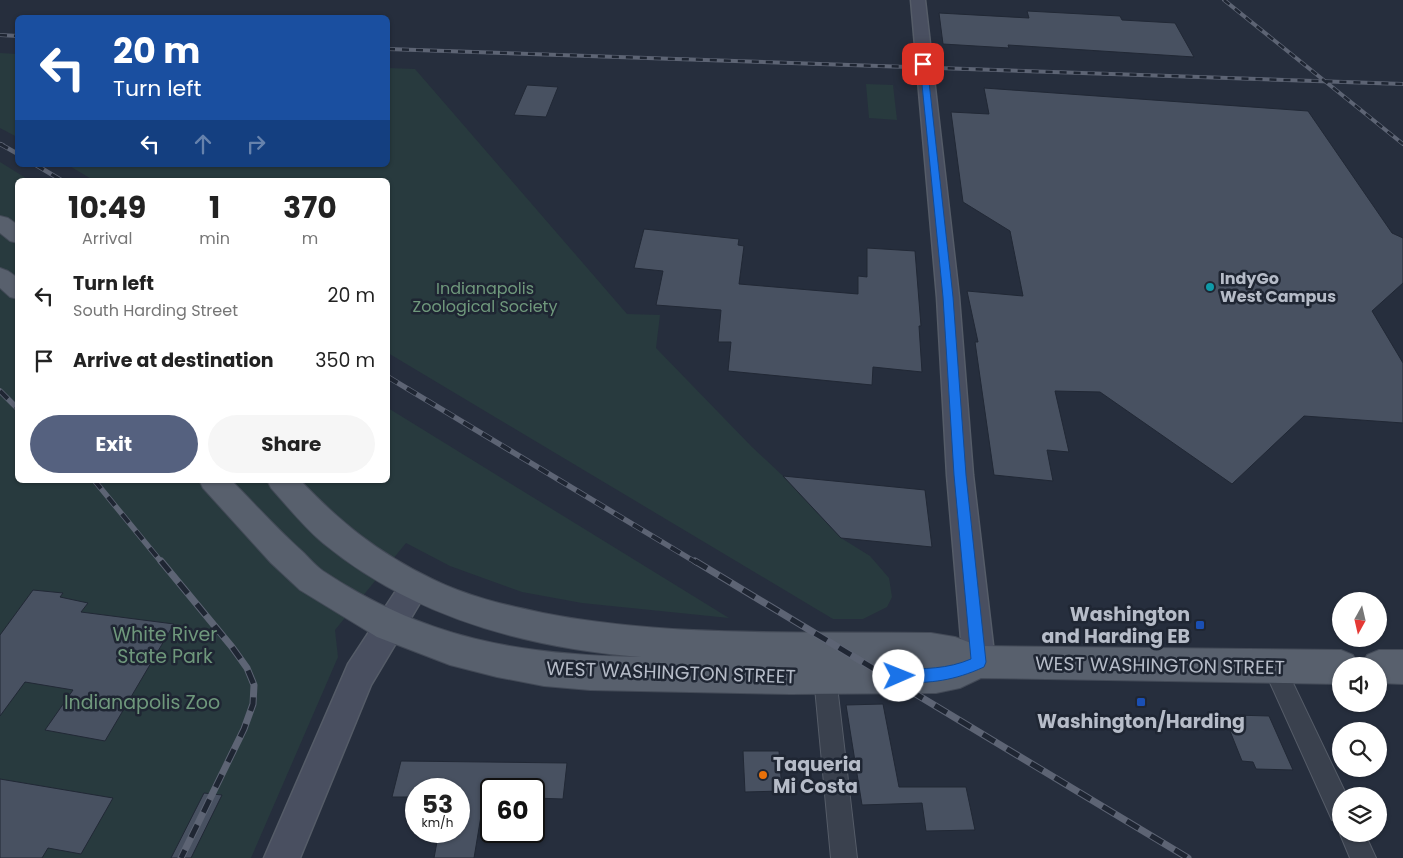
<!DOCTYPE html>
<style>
:root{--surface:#fff;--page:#f6f6f6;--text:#222;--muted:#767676;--accent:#55617f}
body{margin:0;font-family:Poppins,sans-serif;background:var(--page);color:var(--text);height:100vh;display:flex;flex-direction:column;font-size:19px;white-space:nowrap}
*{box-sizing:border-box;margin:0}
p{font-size:16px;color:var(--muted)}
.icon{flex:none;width:28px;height:28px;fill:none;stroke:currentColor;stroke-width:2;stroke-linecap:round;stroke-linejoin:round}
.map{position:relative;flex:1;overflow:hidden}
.sheet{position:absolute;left:15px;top:178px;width:375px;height:305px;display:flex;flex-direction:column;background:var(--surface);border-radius:8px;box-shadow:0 1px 4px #0004}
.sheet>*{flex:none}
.guide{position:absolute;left:15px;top:15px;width:375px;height:152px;border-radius:8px;box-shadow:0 1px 4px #0004;background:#1a4fa0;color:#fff;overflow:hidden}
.needle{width:32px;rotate:188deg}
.fabs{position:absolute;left:1332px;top:592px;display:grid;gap:10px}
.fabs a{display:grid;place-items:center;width:55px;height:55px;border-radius:50%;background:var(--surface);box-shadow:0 1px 4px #0004;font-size:25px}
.speed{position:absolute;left:405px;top:778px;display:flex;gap:10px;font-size:25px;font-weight:700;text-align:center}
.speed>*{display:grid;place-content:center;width:65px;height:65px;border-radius:50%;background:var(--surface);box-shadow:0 1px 4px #0004;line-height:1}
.speed small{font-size:12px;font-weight:400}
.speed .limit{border:2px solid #111;border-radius:8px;background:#fff;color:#111}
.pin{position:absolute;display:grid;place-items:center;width:42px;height:42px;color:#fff;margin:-21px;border-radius:10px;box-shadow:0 2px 8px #0006}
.me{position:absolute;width:55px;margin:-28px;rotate:89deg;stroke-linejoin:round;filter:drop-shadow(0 0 4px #0008)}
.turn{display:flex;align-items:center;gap:18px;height:105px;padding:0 15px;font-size:22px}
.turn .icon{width:65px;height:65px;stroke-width:2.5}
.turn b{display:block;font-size:35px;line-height:42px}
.lanes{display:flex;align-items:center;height:48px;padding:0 15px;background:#0003;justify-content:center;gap:25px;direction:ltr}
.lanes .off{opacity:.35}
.eta{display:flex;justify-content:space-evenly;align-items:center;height:85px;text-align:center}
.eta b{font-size:30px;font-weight:700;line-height:35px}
.primary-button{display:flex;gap:10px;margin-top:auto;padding:10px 15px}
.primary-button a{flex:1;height:58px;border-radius:30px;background:var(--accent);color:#fff;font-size:20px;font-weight:700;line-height:58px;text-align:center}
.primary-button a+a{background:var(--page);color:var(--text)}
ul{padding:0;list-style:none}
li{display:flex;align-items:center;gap:15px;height:65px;padding:0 15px}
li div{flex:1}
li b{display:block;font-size:19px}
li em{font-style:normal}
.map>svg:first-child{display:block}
</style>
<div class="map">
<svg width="1403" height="858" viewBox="0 0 1403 858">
<rect width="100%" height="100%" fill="#262e3d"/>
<!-- green -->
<g fill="#283a3e">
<polygon points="0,53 17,54 17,137 0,128"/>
<polygon points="388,68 415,69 627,314 660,315 656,348 752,447 783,476 841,538 870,556 889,578 892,597 887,607 863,619 833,619 388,353 388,180 93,180 68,165 388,165"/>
<polygon points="866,84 893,85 897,120 869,118"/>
<polygon points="0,162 29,180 18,180 18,480 388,480 388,408 729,618 582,603 522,592 450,566 406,543 335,630 338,657 251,858 0,858"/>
</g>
<!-- building -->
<g fill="#485161" stroke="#212835">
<polygon points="1027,11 1120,16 1122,20 1175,23 1194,57 1008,45 1009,48 943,44 939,13 1029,18"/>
<polygon points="527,85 558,87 546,117 514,115"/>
<polygon points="984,88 1308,111 1392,233 1403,238 1403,283 1372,311 1403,363 1403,423 1304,416 1232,484 1100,392 1055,391 1069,452 1047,450 1053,481 994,475 975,342 978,342 967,291 1023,296 1010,231 963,202 951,112 989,114"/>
<polygon points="644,229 739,239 738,245 744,246 739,284 858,294 858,276 867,277 867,248 915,251 921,326 919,326 922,372 873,367 872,385 728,371 731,342 718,342 721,310 656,305 663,271 634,268"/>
<polygon points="783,476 925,490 932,547 841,538"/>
<polygon points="33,590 63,593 60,597 88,603 81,612 174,624 105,741 45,730 73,690 25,682 0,716 0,635"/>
<polygon points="883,704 899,787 966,787 975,830 926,831 922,803 862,805 846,705"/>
<polygon points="1234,715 1269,716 1293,770 1256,769 1253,762 1242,761 1230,731 1241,732"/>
<polygon points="743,751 779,751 782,791 745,792"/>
<polygon points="401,761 567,763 563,799 534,798 534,789 491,789 491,798 484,798 474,858 434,858 439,831 459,831 459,789 416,789 416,797 392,797"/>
<polygon points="0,779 113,798 81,854 48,848 42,858 0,858"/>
<polygon points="204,793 222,795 191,858 171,858"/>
</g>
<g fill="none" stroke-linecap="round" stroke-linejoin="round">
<defs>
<g id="street">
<polygon points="1274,656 1282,660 1347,796 1341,796 1341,823 1332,820 1263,667 1266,660"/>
<polygon points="825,666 833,669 836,677 857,858 831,858 814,677 817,669"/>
<polygon points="1341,830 1341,834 1365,834 1376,858 1350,858 1340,834"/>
</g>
<g id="secondary">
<polygon points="911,0 925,0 959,297 973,475 995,662 990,673 979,677 968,673 963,662 947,475 937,297"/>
<polygon points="415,573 425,577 430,586 371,685 300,858 264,858 348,664 405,577"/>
</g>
<g id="primary">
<polygon points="0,216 8,218 18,225 18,243 10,241 0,233"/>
<polygon points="0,268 8,271 18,278 18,299 10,297 0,288"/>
<path d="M199,480H231C255,504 278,530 304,553C310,559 316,566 323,571C425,639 520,655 641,657C526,648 413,617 323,543C304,527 288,507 271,488L267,480H300C341,523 377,552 432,579C466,596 505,605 543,613C670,638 802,631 931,633L955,637L979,646L1341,650L1353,655L1358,666H1341V684L981,678L960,688L936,693L790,694L590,690L544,686L497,677L450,665L377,637L300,590L271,563L203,488Z"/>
<polygon points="1379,650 1403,650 1403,684 1379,683 1379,666 1362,666 1367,655"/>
</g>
</defs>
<!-- street casing -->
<use href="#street" stroke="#555c68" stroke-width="2"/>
<!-- secondary casing -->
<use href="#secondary" stroke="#555c68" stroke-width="3"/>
<!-- primary casing -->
<use href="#primary" stroke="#434a57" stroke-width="2"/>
<!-- street -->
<use href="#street" fill="#3a414e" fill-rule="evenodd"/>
<!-- secondary -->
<use href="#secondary" fill="#494f60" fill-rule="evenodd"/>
<!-- primary -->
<use href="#primary" fill="#58606d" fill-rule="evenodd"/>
<defs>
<g id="rail-far3">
<polyline points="1224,0 1403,144"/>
<polyline points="0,35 18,36"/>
<polyline points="388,49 1403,84"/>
<polyline points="0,144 3,145"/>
</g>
<g id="rail-far2">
<polyline points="0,144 18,154"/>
<polyline points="36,165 61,180"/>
</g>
<g id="rail-far1">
<polyline points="388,377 697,563"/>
<polyline points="0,391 18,409"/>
<polyline points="94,480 162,563"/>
</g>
<g id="rail">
<polyline points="161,561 232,647 247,668 254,685 253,704 244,729 181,858"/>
<polyline points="695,561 1188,858"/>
</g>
</defs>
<!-- rail-far3 casing -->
<use href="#rail-far3" stroke="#5d6474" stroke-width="4"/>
<!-- rail-far2 casing -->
<use href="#rail-far2" stroke="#5d6474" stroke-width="4.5"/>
<!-- rail-far1 casing -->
<use href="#rail-far1" stroke="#5d6474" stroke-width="5.5"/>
<!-- rail casing -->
<use href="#rail" stroke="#5d6474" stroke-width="7"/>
<!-- rail-far3 -->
<use href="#rail-far3" stroke="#1f2633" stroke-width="2.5" stroke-dasharray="7" stroke-linecap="butt"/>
<!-- rail-far2 -->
<use href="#rail-far2" stroke="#1f2633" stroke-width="3" stroke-dasharray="9" stroke-linecap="butt"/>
<!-- rail-far1 -->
<use href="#rail-far1" stroke="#1f2633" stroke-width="4" stroke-dasharray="11" stroke-linecap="butt"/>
<!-- rail -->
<use href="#rail" stroke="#1f2633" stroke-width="5" stroke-dasharray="14" stroke-linecap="butt"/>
</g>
<!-- route -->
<path fill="#1a73e8" stroke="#114b97" d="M923,62L927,64L953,297L966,475L986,662L984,667C953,681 932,683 899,683L894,681L891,676L894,671L899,669C924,669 948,669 971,659L954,475L943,297L920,64Z"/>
<!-- markers -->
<circle fill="#0f9aa8" stroke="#1f2633" stroke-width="2" cx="1210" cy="287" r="5"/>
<g fill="#1a4fb4" stroke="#1f2633" stroke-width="2">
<rect x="1195" y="620" width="10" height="10" rx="2.5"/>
<rect x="1136" y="697" width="10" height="10" rx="2.5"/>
</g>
<circle fill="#e8710a" stroke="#1f2633" stroke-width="2" cx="763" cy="775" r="5"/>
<g text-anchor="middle" stroke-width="5" stroke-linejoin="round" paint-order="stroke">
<!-- poi labels -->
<g font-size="16" font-weight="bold" fill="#b6bcc8" stroke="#1f2633" text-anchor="start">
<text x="1220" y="284">IndyGo<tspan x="1220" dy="18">West Campus</tspan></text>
</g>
<!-- park labels -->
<g font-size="16" fill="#6f987c" stroke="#1f2633">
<text x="485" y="294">Indianapolis<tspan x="485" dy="18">Zoological Society</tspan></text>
</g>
<!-- near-poi labels -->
<g font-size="19" font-weight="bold" fill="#b6bcc8" stroke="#1f2633" text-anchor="end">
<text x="1190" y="621">Washington<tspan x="1190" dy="22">and Harding EB</tspan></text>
<text x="1141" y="728" text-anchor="middle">Washington/Harding</text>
<text x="773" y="771" text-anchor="start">Taqueria<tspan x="773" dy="22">Mi Costa</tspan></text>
</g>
<!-- near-park labels -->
<g font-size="19" fill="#6f987c" stroke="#1f2633">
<text x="165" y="641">White River<tspan x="165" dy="22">State Park</tspan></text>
<text x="142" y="709">Indianapolis Zoo</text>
</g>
<!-- near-street labels -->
<g font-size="19" fill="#b6bcc8" stroke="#1f2633">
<text transform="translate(1160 665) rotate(1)" y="7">WEST WASHINGTON STREET</text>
<text transform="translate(671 672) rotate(2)" y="7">WEST WASHINGTON STREET</text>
</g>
</g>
</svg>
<div class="fabs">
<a><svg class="needle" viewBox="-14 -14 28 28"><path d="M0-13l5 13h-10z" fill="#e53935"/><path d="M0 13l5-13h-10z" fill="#767676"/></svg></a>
<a><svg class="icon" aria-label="sound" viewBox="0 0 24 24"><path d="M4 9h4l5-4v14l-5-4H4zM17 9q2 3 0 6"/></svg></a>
<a><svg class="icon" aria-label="search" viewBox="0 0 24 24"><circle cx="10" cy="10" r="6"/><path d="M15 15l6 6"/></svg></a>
<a><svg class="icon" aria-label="layers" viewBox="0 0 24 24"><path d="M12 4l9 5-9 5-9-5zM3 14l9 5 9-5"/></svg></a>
</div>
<div class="speed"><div>53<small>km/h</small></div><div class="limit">60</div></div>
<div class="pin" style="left:923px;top:64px;background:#d93025"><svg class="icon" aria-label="arrive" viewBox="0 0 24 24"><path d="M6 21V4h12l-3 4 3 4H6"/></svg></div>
<svg class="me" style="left:899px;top:676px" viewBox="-20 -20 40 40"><circle r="19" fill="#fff"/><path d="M0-13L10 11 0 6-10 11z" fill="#1a73e8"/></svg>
<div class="guide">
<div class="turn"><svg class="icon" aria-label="left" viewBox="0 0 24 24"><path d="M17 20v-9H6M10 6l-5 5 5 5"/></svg><div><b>20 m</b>Turn left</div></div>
<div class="lanes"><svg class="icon" aria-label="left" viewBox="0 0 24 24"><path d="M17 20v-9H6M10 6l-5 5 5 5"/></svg><svg class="icon off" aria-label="ahead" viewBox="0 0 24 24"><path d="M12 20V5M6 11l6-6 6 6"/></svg><svg class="icon off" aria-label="right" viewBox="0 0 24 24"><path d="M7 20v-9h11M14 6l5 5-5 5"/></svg></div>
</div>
<section class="sheet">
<div class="eta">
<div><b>10:49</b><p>Arrival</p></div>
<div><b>1</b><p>min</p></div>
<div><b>370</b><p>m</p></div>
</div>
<ul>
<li><svg class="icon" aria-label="left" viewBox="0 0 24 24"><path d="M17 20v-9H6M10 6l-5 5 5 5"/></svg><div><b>Turn left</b><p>South Harding Street</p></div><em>20 m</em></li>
<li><svg class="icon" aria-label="arrive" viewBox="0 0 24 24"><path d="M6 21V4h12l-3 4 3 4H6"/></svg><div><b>Arrive at destination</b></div><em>350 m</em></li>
</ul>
<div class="primary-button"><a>Exit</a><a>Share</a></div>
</section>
</div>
